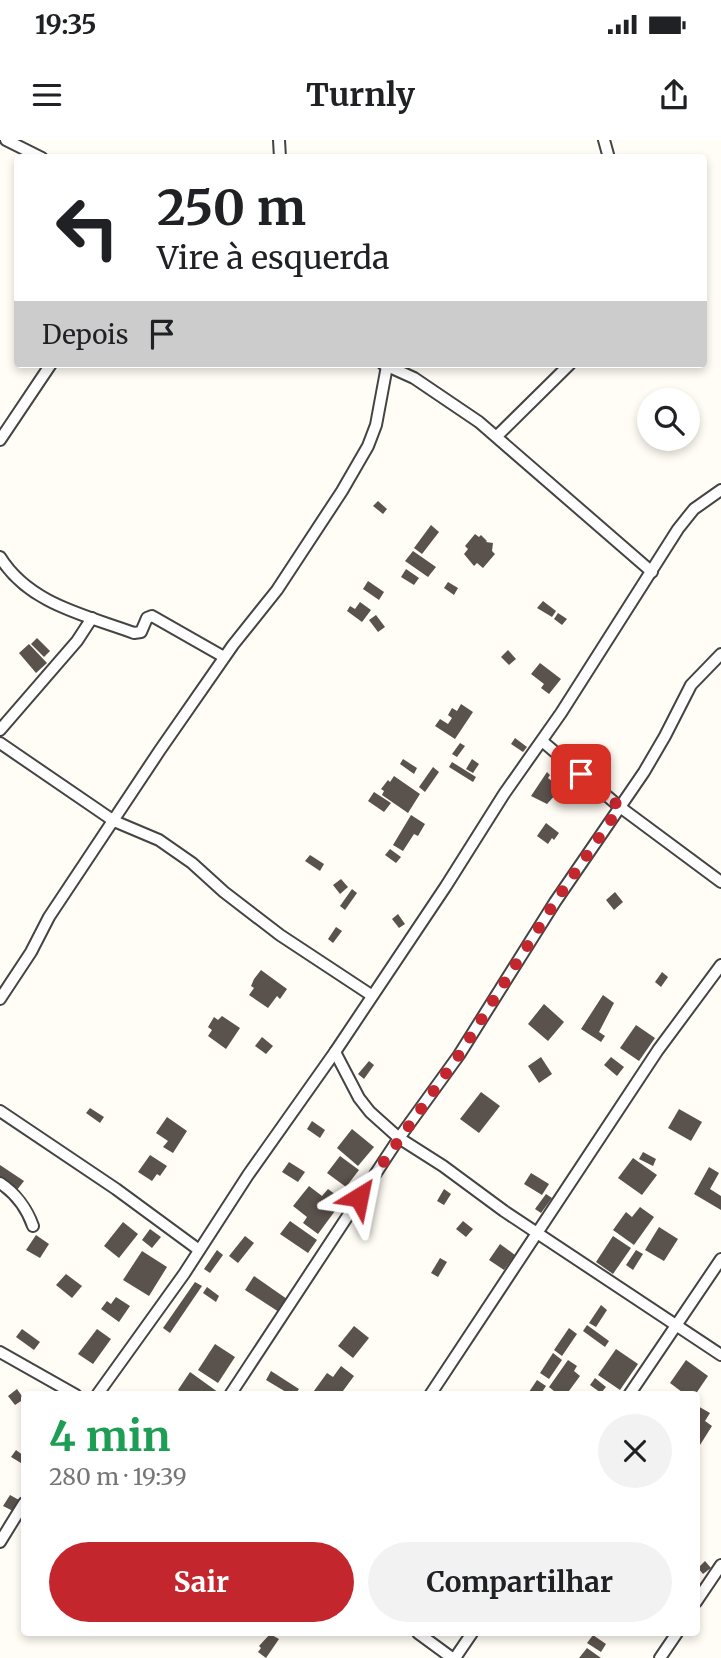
<!DOCTYPE html>
<html lang="pt">
<meta charset="utf-8">
<style>
:root{--surface:#fff;--page:#f2f2f2;--text:#202124;--muted:#757577;--accent:#c4262e}
body{margin:0;font-family:Merriweather,serif;background:var(--page);color:var(--text);height:100vh;display:flex;flex-direction:column;font-size:26px;white-space:nowrap}
*{box-sizing:border-box;margin:0}
p{font-size:23px;color:var(--muted)}
.icon{flex:none;width:38px;height:38px;fill:none;stroke:currentColor;stroke-width:2;stroke-linecap:round;stroke-linejoin:round}
.map{position:relative;flex:1;overflow:hidden}
.panel{position:absolute;left:21px;top:1251px;width:679px;height:245px;display:flex;flex-direction:column;background:var(--surface);border-radius:7px;box-shadow:0 4px 10px #0003}
.panel>*{flex:none}
.guide{position:absolute;left:14px;top:14px;width:693px;height:214px;border-radius:7px;box-shadow:0 4px 10px #0003;background:#fff;color:var(--text);overflow:hidden}
.controls{position:absolute;left:637px;top:248px;display:grid;gap:14px}
.controls a{display:grid;place-items:center;width:63px;height:63px;border-radius:50%;background:var(--surface);box-shadow:0 4px 10px #0003;font-size:35px}
.pin{position:absolute;display:grid;place-items:center;width:60px;height:60px;color:#fff;margin:-30px;border-radius:14px;box-shadow:0 4px 10px #0006}
.me{position:absolute;width:77px;margin:-38px;rotate:35deg;stroke-linejoin:round;filter:drop-shadow(0 0 5px #0008)}
.turn{display:flex;align-items:center;gap:24px;height:147px;padding:0 28px;font-size:32px}
.turn .icon{width:91px;height:91px;stroke-width:2.5}
.turn b{display:block;font-size:49px;line-height:60px}
.then{display:flex;align-items:center;height:66px;padding:0 28px;background:#0003;gap:14px;font-size:26px}
.round{display:grid;place-items:center;flex:none;width:74px;height:74px;border-radius:37px;background:var(--page)}
.head{display:flex;align-items:center;justify-content:space-between;height:119px;padding:0 28px}
h1{font-size:42px;font-weight:700;line-height:52px;color:#1e9e55}
.cta{display:flex;gap:14px;margin-top:auto;padding:14px 28px}
.cta a{flex:1;height:80px;border-radius:42px;background:var(--accent);color:#fff;font-size:28px;font-weight:700;line-height:80px;text-align:center}
.cta a+a{background:var(--page);color:var(--text)}
.status{display:flex;justify-content:space-between;align-items:center;height:49px;padding:0 35px;background:var(--surface);direction:ltr}
.status svg{height:19px;fill:currentColor}
header{display:flex;justify-content:space-between;align-items:center;height:91px;padding:0 28px;background:var(--surface);font-size:32px;font-weight:700}
.map>svg:first-child{display:block}
</style>
<div class="status"><b>19:35</b><svg viewBox="0 0 49 12"><path d="M0 12V9h3v3zM5 12V6h3v6zM10 12V3h3v9zM15 12V0h3v12zM26 1h20v11H26zM47 4h2v5h-2z"/></svg></div>
<header><svg class="icon" aria-label="menu" viewBox="0 0 24 24"><path d="M4 6h16M4 12h16M4 18h16"/></svg>Turnly<svg class="icon" aria-label="share" viewBox="0 0 24 24"><path d="M12 15V3M7 8l5-5 5 5M5 13v7h14v-7"/></svg></header>
<div class="map">
<svg width="721" height="1518" viewBox="0 0 721 1518">
<rect width="100%" height="100%" fill="#fffdf5"/>
<!-- building -->
<g fill="#5a524d">
<polygon points="378,361 387,369 383,374 373,366"/>
<polygon points="431,385 439,392 422,414 414,408"/>
<polygon points="475,394 479,397 481,395 487,401 486,402 493,403 492,411 495,414 483,428 477,423 474,426 464,414 468,409 465,406"/>
<polygon points="413,411 436,427 428,437 405,421"/>
<polygon points="406,429 419,438 414,445 401,437"/>
<polygon points="368,441 384,452 379,460 363,449"/>
<polygon points="448,442 458,448 454,455 444,448"/>
<polygon points="543,461 556,471 552,477 537,468"/>
<polygon points="360,462 371,470 362,482 347,471 350,466 355,469"/>
<polygon points="558,473 567,479 562,485 554,479"/>
<polygon points="376,475 385,487 378,492 369,480"/>
<polygon points="37,498 50,511 44,517 31,504"/>
<polygon points="29,504 47,523 36,533 19,513"/>
<polygon points="508,510 516,519 509,525 501,517"/>
<polygon points="540,523 561,539 549,554 541,548 544,544 531,534"/>
<polygon points="461,564 473,572 455,599 435,586 440,579 448,584 452,578 448,575 452,568 457,571"/>
<polygon points="515,598 527,607 523,612 511,604"/>
<polygon points="460,603 465,606 457,617 452,614"/>
<polygon points="403,619 417,628 414,634 400,624"/>
<polygon points="472,619 479,624 473,633 466,629"/>
<polygon points="452,622 476,637 473,642 449,627"/>
<polygon points="433,627 439,632 425,652 419,647"/>
<polygon points="547,632 550,635 548,638 558,646 556,650 558,652 547,664 531,656"/>
<polygon points="394,636 420,654 408,673 382,655 384,651 381,649 388,640 390,642"/>
<polygon points="374,652 391,663 384,672 368,661"/>
<polygon points="411,675 425,684 418,696 414,694 403,711 393,705"/>
<polygon points="546,683 559,693 554,700 552,698 548,704 537,696"/>
<polygon points="390,709 401,717 396,723 385,715"/>
<polygon points="310,715 324,724 320,731 305,721"/>
<polygon points="341,739 348,747 340,754 333,745"/>
<polygon points="352,749 357,753 345,770 340,766"/>
<polygon points="615,752 623,762 614,770 606,760"/>
<polygon points="398,774 405,784 399,788 392,779"/>
<polygon points="336,787 342,791 333,803 328,799"/>
<polygon points="261,830 287,849 280,859 277,856 268,868 249,855 254,848 251,846 254,839"/>
<polygon points="662,832 668,837 661,847 655,842"/>
<polygon points="603,855 614,863 599,892 605,896 601,902 581,889"/>
<polygon points="544,864 564,882 548,901 528,884"/>
<polygon points="222,876 240,888 226,909 208,896 212,890 208,887 214,877 218,880"/>
<polygon points="636,885 655,898 639,921 620,908"/>
<polygon points="262,897 273,906 266,914 255,906"/>
<polygon points="541,917 552,934 539,943 528,926"/>
<polygon points="611,917 624,927 617,936 604,925"/>
<polygon points="369,921 374,925 364,939 358,934"/>
<polygon points="481,952 500,966 479,993 460,979"/>
<polygon points="90,968 104,977 100,983 86,973"/>
<polygon points="679,969 702,982 691,1001 668,988"/>
<polygon points="167,977 187,991 173,1013 163,1007 168,1001 156,993"/>
<polygon points="312,981 325,990 320,998 307,989"/>
<polygon points="352,989 374,1007 358,1026 337,1008"/>
<polygon points="643,1012 656,1019 653,1026 639,1019"/>
<polygon points="150,1015 167,1026 160,1036 157,1034 152,1041 138,1032"/>
<polygon points="340,1016 359,1030 346,1047 327,1033"/>
<polygon points="633,1018 657,1035 642,1055 618,1038"/>
<polygon points="289,1022 305,1032 298,1042 282,1032"/>
<polygon points="0,1025 24,1041 17,1050 0,1038"/>
<polygon points="709,1027 719,1033 710,1049 721,1056 721,1070 694,1054"/>
<polygon points="531,1033 549,1044 542,1055 524,1044"/>
<polygon points="309,1046 322,1056 328,1049 343,1060 318,1094 303,1083 307,1077 293,1066"/>
<polygon points="444,1049 451,1054 444,1065 437,1061"/>
<polygon points="546,1054 552,1058 541,1073 535,1069"/>
<polygon points="640,1067 654,1077 634,1105 613,1090 626,1072 632,1077"/>
<polygon points="290,1081 317,1100 308,1113 280,1094"/>
<polygon points="463,1081 473,1089 466,1097 456,1089"/>
<polygon points="123,1082 138,1094 119,1118 104,1106"/>
<polygon points="659,1087 678,1099 664,1121 645,1110"/>
<polygon points="150,1089 161,1097 152,1108 142,1100"/>
<polygon points="36,1095 49,1104 40,1118 26,1110"/>
<polygon points="245,1096 254,1103 238,1123 229,1116"/>
<polygon points="613,1096 631,1108 613,1134 596,1122"/>
<polygon points="500,1104 515,1115 504,1130 489,1120"/>
<polygon points="217,1110 223,1115 210,1133 204,1129"/>
<polygon points="636,1110 643,1114 633,1130 626,1125"/>
<polygon points="142,1111 167,1127 149,1156 123,1140"/>
<polygon points="440,1118 447,1122 438,1137 431,1133"/>
<polygon points="66,1134 82,1146 72,1158 56,1145"/>
<polygon points="254,1136 287,1159 279,1172 245,1150"/>
<polygon points="195,1142 202,1146 170,1193 163,1188"/>
<polygon points="207,1147 219,1156 216,1162 203,1153"/>
<polygon points="116,1157 130,1166 119,1182 101,1169 107,1161 111,1164"/>
<polygon points="601,1165 607,1170 596,1187 589,1183"/>
<polygon points="587,1185 609,1201 605,1207 583,1191"/>
<polygon points="354,1186 369,1198 353,1218 338,1206"/>
<polygon points="569,1188 577,1194 562,1216 554,1210"/>
<polygon points="22,1189 40,1202 34,1210 16,1197"/>
<polygon points="97,1189 111,1199 93,1224 78,1214"/>
<polygon points="215,1204 235,1217 218,1243 198,1230"/>
<polygon points="616,1209 638,1224 620,1250 598,1235"/>
<polygon points="553,1213 562,1220 549,1239 540,1233"/>
<polygon points="568,1220 577,1226 574,1231 580,1236 566,1255 559,1255 549,1247"/>
<polygon points="686,1220 708,1236 695,1255 686,1255 670,1243"/>
<polygon points="341,1226 354,1236 340,1255 311,1255 327,1233 333,1237"/>
<polygon points="271,1231 299,1249 295,1255 291,1255 266,1240"/>
<polygon points="190,1232 222,1255 184,1255 178,1250"/>
<polygon points="595,1238 606,1247 601,1253 590,1245"/>
<polygon points="537,1240 546,1246 540,1255 527,1255"/>
<polygon points="17,1249 24,1259 15,1265 8,1256"/>
<polygon points="696,1265 710,1273 705,1281 712,1286 700,1305 696,1303"/>
<polygon points="16,1310 24,1316 21,1323 11,1317"/>
<polygon points="10,1355 19,1360 13,1371 3,1366"/>
<polygon points="705,1421 711,1428 703,1434 698,1428"/>
<polygon points="270,1494 279,1499 266,1518 258,1512 261,1508 259,1506"/>
<polygon points="593,1495 606,1504 601,1512 587,1503"/>
<polygon points="587,1508 601,1518 579,1518"/>
</g>
<g fill="none" stroke-linecap="round" stroke-linejoin="round">
<defs>
<g id="minor">
<polyline points="6,0 42,18"/>
<polyline points="279,0 280,18"/>
<polyline points="604,0 609,18"/>
<polyline points="383,224 414,238 479,282 652,432"/>
<polyline points="497,296 570,224"/>
<polyline points="0,300 51,224"/>
<path d="M0,417C29,464 85,475 134,493L141,492L147,478L152,476L224,517"/>
<polyline points="721,514 691,545 665,596 644,632 555,762 459,915 399,998 443,1026 504,1071 721,1215"/>
<polyline points="0,590 77,501 92,478"/>
<polyline points="542,601 620,667 721,742"/>
<polyline points="0,603 114,681 159,700 192,723 224,752 280,795 371,855"/>
<polyline points="0,859 31,812 49,777 160,610 233,505 277,450 342,351 368,306 376,285 387,226"/>
<polyline points="0,971 116,1049 199,1110"/>
<path d="M0,1043C15,1053 27,1069 33,1086"/>
<polyline points="0,1212 76,1255"/>
<polyline points="97,1255 184,1134 248,1035 335,912 446,746 504,654 561,573 678,389 694,369 721,350"/>
<polyline points="230,1255 399,998 370,972 359,958 335,912"/>
<polyline points="430,1255 658,910 721,825"/>
<polyline points="629,1255 721,1119"/>
<polyline points="0,1402 24,1363"/>
<polyline points="696,1462 721,1425"/>
<polyline points="418,1493 452,1518"/>
<polyline points="455,1518 472,1493"/>
<polyline points="660,1518 677,1493"/>
</g>
</defs>
<!-- minor casing -->
<use href="#minor" stroke="#444" stroke-width="14"/>
<!-- minor -->
<use href="#minor" stroke="#fff" stroke-width="10"/>
</g>
<g fill="none" stroke-linecap="round" stroke-linejoin="round">
<!-- route -->
<polyline stroke="#c4262e" stroke-width="12" stroke-dasharray="0 21.6" points="359,1057 459,915 555,762 620,667 581,634"/>
</g>
</svg>
<div class="controls">
<a><svg class="icon" aria-label="search" viewBox="0 0 24 24"><circle cx="10" cy="10" r="6"/><path d="M15 15l6 6"/></svg></a>
</div>
<div class="pin" style="left:581px;top:634px;background:#d93025"><svg class="icon" aria-label="arrive" viewBox="0 0 24 24"><path d="M6 21V4h12l-3 4 3 4H6"/></svg></div>
<svg class="me" style="left:359px;top:1057px" viewBox="-20 -20 40 40"><path d="M0-17L14 15 0 8-14 15z" fill="#c4262e" stroke="#fff" stroke-width="4"/></svg>
<div class="guide">
<div class="turn"><svg class="icon" aria-label="left" viewBox="0 0 24 24"><path d="M17 20v-9H6M10 6l-5 5 5 5"/></svg><div><b>250 m</b>Vire à esquerda</div></div>
<div class="then">Depois<svg class="icon" aria-label="arrive" viewBox="0 0 24 24"><path d="M6 21V4h12l-3 4 3 4H6"/></svg></div>
</div>
<section class="panel">
<div class="head"><div><h1>4 min</h1><p>280 m · 19:39</p></div><a class="round"><svg class="icon" aria-label="close" viewBox="0 0 24 24"><path d="M6 6l12 12M18 6L6 18"/></svg></a></div>
<div class="cta"><a>Sair</a><a>Compartilhar</a></div>
</section>
</div>
